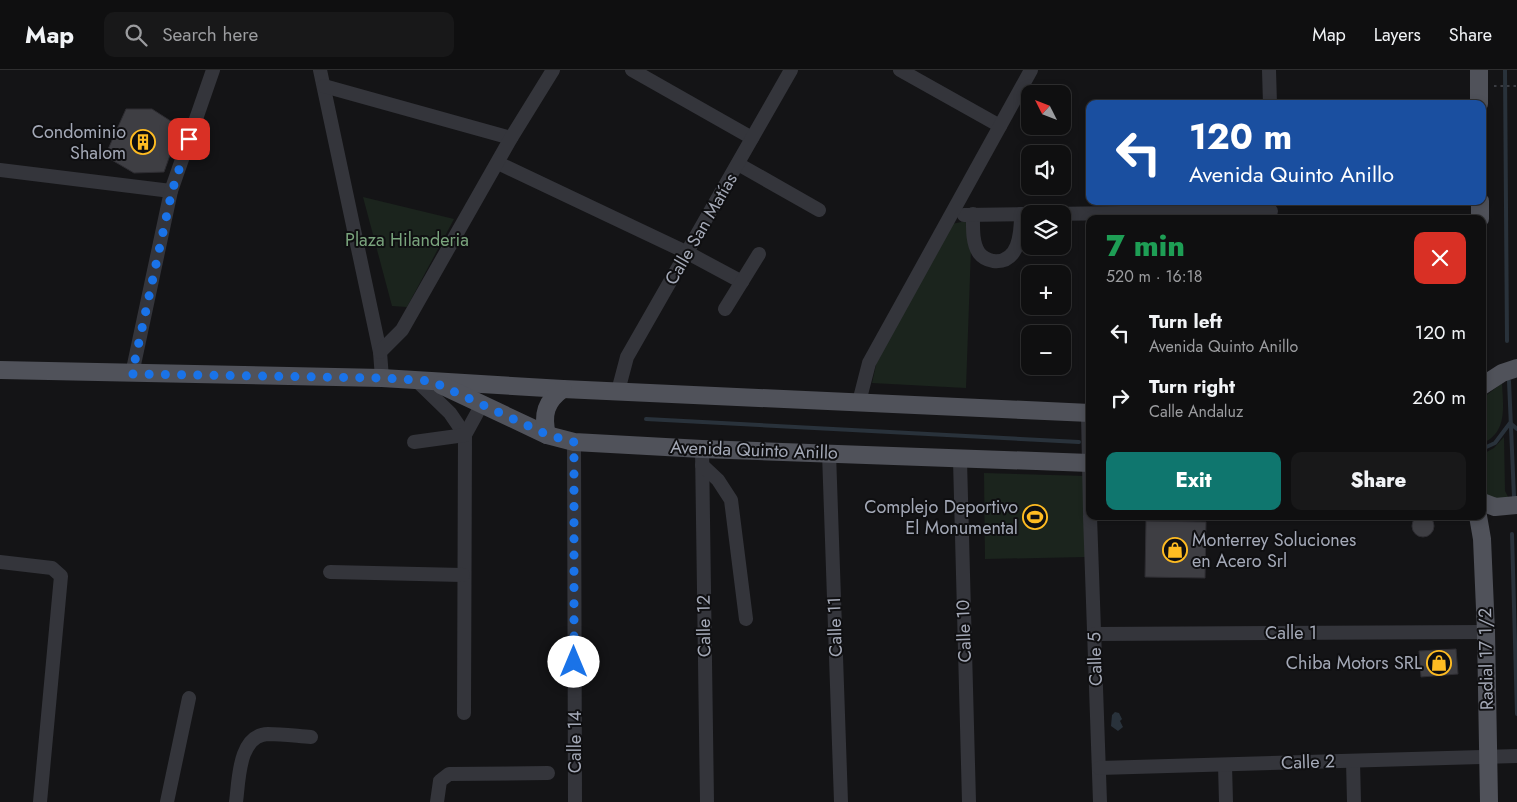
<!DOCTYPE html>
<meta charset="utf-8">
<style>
:root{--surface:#0f0f10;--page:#181819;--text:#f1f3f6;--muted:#9b9c9f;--line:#2f2f30;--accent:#0f766e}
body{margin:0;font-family:Jost,sans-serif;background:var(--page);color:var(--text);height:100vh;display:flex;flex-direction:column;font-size:19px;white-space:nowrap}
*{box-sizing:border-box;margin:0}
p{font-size:16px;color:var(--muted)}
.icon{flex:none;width:28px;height:28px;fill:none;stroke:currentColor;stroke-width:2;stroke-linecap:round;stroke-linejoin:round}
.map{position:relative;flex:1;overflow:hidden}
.drawer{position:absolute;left:1086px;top:145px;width:400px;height:305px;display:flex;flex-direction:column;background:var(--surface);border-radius:10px;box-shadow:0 2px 8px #0003,0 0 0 1px var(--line)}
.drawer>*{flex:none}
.hud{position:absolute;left:1086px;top:30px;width:400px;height:105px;border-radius:10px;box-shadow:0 2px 8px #0003,0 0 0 1px var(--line);background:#1a4fa0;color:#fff;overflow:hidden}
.needle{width:32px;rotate:312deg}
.buttons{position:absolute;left:1021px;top:15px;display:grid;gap:10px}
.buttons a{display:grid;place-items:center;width:50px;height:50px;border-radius:10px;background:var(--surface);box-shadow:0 2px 8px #0003,0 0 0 1px var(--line);font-size:25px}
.pin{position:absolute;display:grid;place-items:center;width:42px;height:42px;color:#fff;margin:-21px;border-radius:10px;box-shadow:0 2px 8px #0006}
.me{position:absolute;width:55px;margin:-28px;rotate:0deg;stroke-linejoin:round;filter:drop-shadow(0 0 4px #0008)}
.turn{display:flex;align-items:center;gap:18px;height:105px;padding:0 20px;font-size:22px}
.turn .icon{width:65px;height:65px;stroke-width:2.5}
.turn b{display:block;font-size:35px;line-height:42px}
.round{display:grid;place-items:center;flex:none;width:52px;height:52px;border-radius:10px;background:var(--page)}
.head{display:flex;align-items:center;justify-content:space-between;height:85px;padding:0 20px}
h1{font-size:30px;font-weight:800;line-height:38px;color:#1e9e55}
.primary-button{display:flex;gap:10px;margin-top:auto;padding:10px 20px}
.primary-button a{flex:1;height:58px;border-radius:10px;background:var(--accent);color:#fff;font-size:20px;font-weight:800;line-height:58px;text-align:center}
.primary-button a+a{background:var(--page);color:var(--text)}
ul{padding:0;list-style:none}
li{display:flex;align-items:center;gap:15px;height:65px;padding:0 20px}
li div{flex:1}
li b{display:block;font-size:19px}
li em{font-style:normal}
header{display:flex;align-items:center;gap:30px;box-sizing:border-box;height:70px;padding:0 25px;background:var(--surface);border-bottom:1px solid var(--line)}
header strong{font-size:24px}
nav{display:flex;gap:28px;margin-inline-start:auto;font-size:18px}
.search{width:350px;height:45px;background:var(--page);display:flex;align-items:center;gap:12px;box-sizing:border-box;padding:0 18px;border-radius:10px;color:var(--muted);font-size:19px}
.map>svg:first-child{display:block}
</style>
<header>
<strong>Map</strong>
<div class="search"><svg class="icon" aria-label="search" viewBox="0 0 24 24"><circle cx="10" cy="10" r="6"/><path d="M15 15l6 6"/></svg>Search here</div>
<nav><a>Map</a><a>Layers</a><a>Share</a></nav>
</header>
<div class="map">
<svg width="1517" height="732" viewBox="0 0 1517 732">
<rect width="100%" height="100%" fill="#141416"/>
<!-- green -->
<g fill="#1b241d">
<polygon points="363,127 454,149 407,237 392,236"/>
<polygon points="972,150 966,318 872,313 879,281 951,154"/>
<path d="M1502,313C1503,336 1508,362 1483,373V328Z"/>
<polygon points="1504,367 1505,421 1509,429 1501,430 1483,426 1483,384 1494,378"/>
<polygon points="984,403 1086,406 1086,487 985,489"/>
</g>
<!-- water -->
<polygon fill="#29323b" points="1115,642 1119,643 1122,649 1120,651 1123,657 1118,661 1111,656 1112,645"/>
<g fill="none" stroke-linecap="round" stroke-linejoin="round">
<!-- stream -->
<g stroke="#29323b" stroke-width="4">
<polyline points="1505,0 1507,271"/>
<polyline points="1509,311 1514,427"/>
<polyline points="646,349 1079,372"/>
<polyline points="1482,379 1495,373 1510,353 1517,359"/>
<polyline points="1512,464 1517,644"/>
</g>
</g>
<!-- building -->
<g fill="#3e3e43" stroke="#2e2d32">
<polygon points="126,39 152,39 180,57 164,102 134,103 105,86"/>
<circle cx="1423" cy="456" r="11"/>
<polygon points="1146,451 1206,452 1205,508 1145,507"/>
<polygon points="1456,579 1458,604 1421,607 1419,581"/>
</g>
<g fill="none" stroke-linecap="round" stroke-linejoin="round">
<!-- path -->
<polyline stroke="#3a3c42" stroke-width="2" stroke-dasharray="2.5 4" stroke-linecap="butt" points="1494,16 1517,16"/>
<!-- minor -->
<g stroke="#34353b" stroke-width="14">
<polyline points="320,0 380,282 382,308"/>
<polyline points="632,0 752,68"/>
<polyline points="900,0 1000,56"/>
<polyline points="1269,0 1270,34"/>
<polyline points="324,16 511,68"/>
<polyline points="498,93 688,183 742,212"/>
<polyline points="738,94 819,140"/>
<polyline points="0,100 171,121"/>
<path d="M973,144C973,157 972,173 979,183C982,187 988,190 993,191C1019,194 1021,163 1021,144"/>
<polyline points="1048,144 1271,141"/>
<polyline points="964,145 1030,144"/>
<polyline points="725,239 759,184"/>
<polyline points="380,282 402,260 511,68 553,0"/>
<polyline points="132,304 171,121 213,0"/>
<polyline points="416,310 450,343 465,365 464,643"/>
<polyline points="618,321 627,287 791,0"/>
<polyline points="859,332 869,293 1031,0"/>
<polyline points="1088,343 1090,443"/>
<polyline points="414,372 465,365 482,334"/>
<polyline points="574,372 575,732"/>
<polyline points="702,379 707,732"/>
<polyline points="829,383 841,732"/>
<polyline points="960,390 969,732"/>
<polyline points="702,395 718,410 731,430 746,549"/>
<polyline points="1090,446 1100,732"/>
<polyline points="0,492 52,498 61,506 40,732"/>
<polyline points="330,502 463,505"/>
<polyline points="1095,564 1486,562"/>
<polyline points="1353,691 1354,732"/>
<polyline points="1225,695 1226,732"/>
<polyline points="1099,698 1517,686"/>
<polyline points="167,732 189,628"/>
<path d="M236,732C239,711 238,665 268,664C282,664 297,666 311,667"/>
<polyline points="437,732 440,711 449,704 548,703"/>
</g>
<!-- major -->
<g stroke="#50525a" stroke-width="18">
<polyline points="1479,0 1479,34"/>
<polyline points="1480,131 1480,149"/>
<polyline points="0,300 382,308 563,319 1090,343"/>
<polyline points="441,315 547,365 574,372 702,379 1090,393"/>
<polyline points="1482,316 1502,303 1517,298"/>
<path d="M547,365C542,344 546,331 563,319"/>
<polyline points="1482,432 1495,437 1517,435"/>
<polyline points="1478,446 1482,469 1486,562 1489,732"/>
</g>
</g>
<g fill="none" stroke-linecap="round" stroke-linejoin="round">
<!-- route -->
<polyline stroke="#1a73e8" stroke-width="9" stroke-dasharray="0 16.2" points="189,69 172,121 132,304 382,308 431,311 548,365 574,372 574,592"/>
</g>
<!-- icons -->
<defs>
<symbol id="building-ring" viewBox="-11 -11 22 22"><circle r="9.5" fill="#0f0f11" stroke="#ffbc22" stroke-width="1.5"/><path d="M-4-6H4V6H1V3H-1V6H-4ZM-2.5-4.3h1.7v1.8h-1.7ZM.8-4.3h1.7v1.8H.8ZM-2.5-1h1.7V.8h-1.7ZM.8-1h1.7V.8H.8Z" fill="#ffbc22"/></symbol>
<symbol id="stadium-ring" viewBox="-11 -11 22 22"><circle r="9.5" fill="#0f0f11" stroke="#ffbc22" stroke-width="1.5"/><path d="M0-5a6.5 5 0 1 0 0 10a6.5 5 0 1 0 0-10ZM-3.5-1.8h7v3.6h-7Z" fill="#ffbc22"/></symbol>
<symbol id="shop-ring" viewBox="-11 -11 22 22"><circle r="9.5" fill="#0f0f11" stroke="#ffbc22" stroke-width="1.5"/><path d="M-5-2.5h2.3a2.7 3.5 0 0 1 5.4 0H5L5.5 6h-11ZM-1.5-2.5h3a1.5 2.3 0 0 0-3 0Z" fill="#ffbc22"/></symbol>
</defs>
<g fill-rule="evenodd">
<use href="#building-ring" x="129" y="58" width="28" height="28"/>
<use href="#stadium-ring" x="1021" y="433" width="28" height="28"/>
<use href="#shop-ring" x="1161" y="466" width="28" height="28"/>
<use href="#shop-ring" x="1425" y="579" width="28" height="28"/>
</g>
<g text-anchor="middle" stroke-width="4" stroke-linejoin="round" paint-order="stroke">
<!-- poi labels -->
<g font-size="18" fill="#a4a9b7" stroke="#0f0f11" text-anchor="end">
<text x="126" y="68">Condominio<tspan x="126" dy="21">Shalom</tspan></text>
<text x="1018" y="443">Complejo Deportivo<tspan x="1018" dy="21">El Monumental</tspan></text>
<text x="1192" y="476" text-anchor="start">Monterrey Soluciones<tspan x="1192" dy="21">en Acero Srl</tspan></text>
<text x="1422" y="599">Chiba Motors SRL</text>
</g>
<!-- street labels -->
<g font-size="18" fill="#a4a9b7" stroke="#0f0f11">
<text transform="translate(701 159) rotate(-60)" y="6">Calle San Matías</text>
<text transform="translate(754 380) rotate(2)" y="6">Avenida Quinto Anillo</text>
<text transform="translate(704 556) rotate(-91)" y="6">Calle 12</text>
<text transform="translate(835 557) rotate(-92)" y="6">Calle 11</text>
<text transform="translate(964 561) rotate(-92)" y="6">Calle 10</text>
<text x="1291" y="569">Calle 1</text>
<text transform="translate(1095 589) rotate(-92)" y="6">Calle 5</text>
<text transform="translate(1486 589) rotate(-91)" y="6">Radial 17 1/2</text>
<text transform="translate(575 672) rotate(-90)" y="6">Calle 14</text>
<text transform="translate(1308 692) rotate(-2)" y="6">Calle 2</text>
</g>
<!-- park labels -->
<g font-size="18" fill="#7aa47d" stroke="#0f0f11">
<text x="407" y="176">Plaza Hilanderia</text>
</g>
</g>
</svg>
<div class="buttons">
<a><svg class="needle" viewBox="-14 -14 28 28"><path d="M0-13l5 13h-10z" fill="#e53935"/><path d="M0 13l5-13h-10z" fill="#9b9c9f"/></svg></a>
<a><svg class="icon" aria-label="sound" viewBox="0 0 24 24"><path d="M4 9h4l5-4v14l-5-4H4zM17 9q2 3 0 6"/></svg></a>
<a><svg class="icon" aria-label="layers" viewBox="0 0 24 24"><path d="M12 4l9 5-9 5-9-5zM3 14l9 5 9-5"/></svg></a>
<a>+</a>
<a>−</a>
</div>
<div class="pin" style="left:189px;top:69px;background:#d93025"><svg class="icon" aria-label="arrive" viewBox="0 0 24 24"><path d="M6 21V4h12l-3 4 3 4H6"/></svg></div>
<svg class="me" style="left:574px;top:592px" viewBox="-20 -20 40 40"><circle r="19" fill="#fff"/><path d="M0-13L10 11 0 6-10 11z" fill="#1a73e8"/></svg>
<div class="hud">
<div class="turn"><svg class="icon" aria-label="left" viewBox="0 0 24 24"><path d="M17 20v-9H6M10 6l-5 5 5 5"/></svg><div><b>120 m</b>Avenida Quinto Anillo</div></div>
</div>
<section class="drawer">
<div class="head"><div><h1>7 min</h1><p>520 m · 16:18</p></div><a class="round" style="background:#d93025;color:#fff"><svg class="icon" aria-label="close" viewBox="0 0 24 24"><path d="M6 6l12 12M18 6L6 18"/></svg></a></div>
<ul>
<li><svg class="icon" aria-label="left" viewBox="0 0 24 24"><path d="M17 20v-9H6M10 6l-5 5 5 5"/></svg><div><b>Turn left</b><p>Avenida Quinto Anillo</p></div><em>120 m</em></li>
<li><svg class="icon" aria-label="right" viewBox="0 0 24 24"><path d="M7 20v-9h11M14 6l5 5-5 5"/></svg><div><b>Turn right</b><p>Calle Andaluz</p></div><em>260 m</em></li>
</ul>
<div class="primary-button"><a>Exit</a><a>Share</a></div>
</section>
</div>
